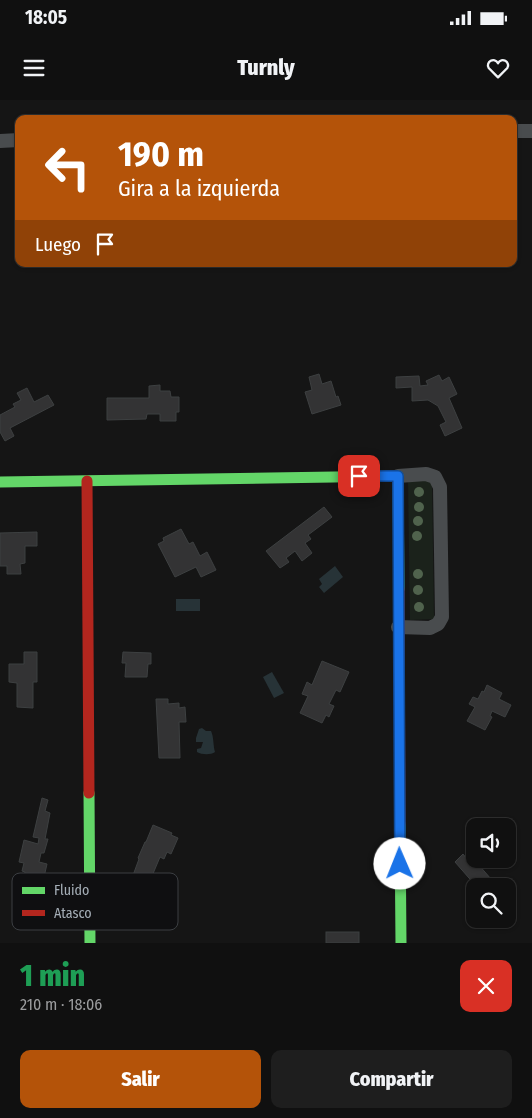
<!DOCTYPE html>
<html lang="es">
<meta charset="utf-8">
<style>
:root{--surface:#101010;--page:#1e1e1e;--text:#f1f3f6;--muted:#9c9d9f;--line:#303030;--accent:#b45309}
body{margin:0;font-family:"Fira Sans Condensed",sans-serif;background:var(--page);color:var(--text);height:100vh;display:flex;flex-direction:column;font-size:19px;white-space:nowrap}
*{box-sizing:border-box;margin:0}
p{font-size:16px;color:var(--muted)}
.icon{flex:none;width:28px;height:28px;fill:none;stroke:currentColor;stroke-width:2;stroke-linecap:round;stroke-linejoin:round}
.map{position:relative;height:843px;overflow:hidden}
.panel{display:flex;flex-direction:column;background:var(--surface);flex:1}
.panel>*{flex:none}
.banner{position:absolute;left:15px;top:15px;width:502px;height:152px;border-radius:10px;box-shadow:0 1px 4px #0004,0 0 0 1px var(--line);background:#b45309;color:#fff;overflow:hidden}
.buttons{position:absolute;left:466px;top:718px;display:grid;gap:10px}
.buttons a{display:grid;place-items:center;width:50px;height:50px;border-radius:10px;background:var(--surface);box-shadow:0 1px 4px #0004,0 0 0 1px var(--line);font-size:25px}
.pin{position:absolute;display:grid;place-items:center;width:42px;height:42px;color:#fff;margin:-21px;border-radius:10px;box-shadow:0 2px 8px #0006}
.me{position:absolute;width:55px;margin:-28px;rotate:359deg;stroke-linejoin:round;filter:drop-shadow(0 0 4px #0008)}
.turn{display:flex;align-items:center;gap:18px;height:105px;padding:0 20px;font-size:22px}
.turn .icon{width:65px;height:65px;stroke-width:2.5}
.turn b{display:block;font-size:35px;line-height:42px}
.then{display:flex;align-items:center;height:48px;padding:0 20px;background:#0003;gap:10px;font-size:19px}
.round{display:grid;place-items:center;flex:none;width:52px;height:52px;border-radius:10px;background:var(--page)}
.summary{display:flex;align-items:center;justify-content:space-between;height:85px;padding:0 20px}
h1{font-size:30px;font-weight:800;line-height:38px;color:#1e9e55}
.cta{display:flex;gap:10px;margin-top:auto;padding:10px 20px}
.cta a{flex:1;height:58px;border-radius:10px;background:var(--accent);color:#fff;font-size:20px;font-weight:800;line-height:58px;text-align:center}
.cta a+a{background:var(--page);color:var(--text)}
.status{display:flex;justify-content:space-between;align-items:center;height:35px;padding:0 25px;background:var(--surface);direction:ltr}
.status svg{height:14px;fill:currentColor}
header{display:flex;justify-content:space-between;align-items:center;height:65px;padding:0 20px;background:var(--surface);font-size:22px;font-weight:800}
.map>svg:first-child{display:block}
</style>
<div class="status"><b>18:05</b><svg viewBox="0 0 49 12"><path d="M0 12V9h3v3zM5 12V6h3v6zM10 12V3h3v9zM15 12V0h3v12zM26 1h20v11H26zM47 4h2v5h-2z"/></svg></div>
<header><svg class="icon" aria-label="menu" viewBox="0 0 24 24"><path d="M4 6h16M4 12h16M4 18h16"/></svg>Turnly<svg class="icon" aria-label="heart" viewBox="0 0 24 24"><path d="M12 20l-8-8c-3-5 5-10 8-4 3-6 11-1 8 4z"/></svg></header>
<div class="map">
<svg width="532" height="843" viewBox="0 0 532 843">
<rect width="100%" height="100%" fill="#151515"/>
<!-- green -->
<polygon fill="#1b221b" points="408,380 432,380 434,519 410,520"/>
<!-- water -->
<g fill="#273337">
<polygon points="335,466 343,477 324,493 319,487 322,484 319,479"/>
<rect x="176" y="499" width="24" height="12"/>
<polygon points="272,572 284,593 274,598 263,577"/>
<path d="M202,628L206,631H211C214,637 213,646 215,652C211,655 202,655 197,652V649L201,648L203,642H196V638L199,629Z"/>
</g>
<!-- building -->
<g fill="#333334" stroke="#3d4041">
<polygon points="319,274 322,284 331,281 336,297 338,296 341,305 312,314 305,292 312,290 309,277"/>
<polygon points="439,275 442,281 449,277 457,294 449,298 462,328 445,336 440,325 446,322 438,306 428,300 412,301 412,287 396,288 396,277 419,276 420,286 428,285 426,281"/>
<polygon points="160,285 160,291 170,291 171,297 179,297 179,312 176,312 176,321 160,321 160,314 147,314 146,319 107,320 107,298 149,298 149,286"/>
<polygon points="27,288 34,302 48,295 54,305 10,328 14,336 5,341 0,332 0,315 15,307 13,304 21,300 17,293"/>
<polygon points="324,407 332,417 308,435 311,439 305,443 312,453 302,461 295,451 286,458 289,462 280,468 266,451"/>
<polygon points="181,429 189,444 193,442 200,456 207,452 216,470 201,477 196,467 175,477 158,444 164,441 163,438"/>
<polygon points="37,432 37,446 25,446 25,463 20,464 21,474 7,474 7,466 0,466 0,433"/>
<polygon points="24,552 37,552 37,582 33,582 33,608 17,607 17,583 9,582 9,564 24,564"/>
<polygon points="123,552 151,553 151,564 148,564 147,577 125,577 126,563 122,563"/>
<polygon points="322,561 349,572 340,592 336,590 329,604 334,606 329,617 326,615 322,623 300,613 308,596 302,594 307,582 312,585"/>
<polygon points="487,585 502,593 499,599 511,605 505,617 492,611 490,616 492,617 485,630 467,621 475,607 469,604 473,597 478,599 482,591 484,592"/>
<polygon points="156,599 168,599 168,604 179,603 179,608 185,607 186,622 179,622 180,658 159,658"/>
<polygon points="42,698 48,700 45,711 50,713 45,739 48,739 44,753 41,753 39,762 47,764 44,777 38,776 37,782 24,778 25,772 22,771 24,763 19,762 24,740 38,744 39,738 33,737"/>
<polygon points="153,725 172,733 171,735 178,738 171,754 167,752 164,759 160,757 152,776 158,779 155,787 132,778 139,759 138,758 145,742 146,742"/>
<polygon points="463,754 467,759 471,756 491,779 483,786 476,786 455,762"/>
<rect x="326" y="832" width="33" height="11"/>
</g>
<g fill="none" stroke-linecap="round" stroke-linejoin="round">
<!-- street -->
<g stroke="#494c4e" stroke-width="14">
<polyline points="514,31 532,31"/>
<polyline points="0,41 19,40"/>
<polyline points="398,376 426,374 435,377 440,387 442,517 438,524 430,528 398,527"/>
</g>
<!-- fast -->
<g stroke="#63d668" stroke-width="11">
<polyline points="0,382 398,376 399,489"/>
<polyline points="89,693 90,843"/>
<polyline points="400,724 401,843"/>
</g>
<!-- jam -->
<g stroke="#b3261e" stroke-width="11">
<polyline points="87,381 89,693"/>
<polyline points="399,489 400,724"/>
</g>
</g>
<!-- trees -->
<g fill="#50634d">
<circle cx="419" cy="392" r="5"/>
<circle cx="419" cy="407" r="5"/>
<circle cx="418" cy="421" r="5"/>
<circle cx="417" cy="436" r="5"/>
<circle cx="418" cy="474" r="5"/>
<circle cx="418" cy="490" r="5"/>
<circle cx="419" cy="507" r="5"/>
</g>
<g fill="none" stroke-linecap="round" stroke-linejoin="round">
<defs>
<polyline id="route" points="359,376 398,376 400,764"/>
</defs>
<!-- route casing -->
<use href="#route" stroke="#114b97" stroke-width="12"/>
<!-- route -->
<use href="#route" stroke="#1a73e8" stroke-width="9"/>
</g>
<!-- legend -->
<rect x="12" y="773" width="166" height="57" rx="8" fill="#0f0f11" stroke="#3c3f43" stroke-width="1"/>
<rect x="22" y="787" width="23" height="7" fill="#63d668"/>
<rect x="22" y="810" width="23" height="6" fill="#b3261e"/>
<g font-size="14" fill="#a5aeb7">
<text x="54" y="795">Fluido</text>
<text x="54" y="818">Atasco</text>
</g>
</svg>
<div class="buttons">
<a><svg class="icon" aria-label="sound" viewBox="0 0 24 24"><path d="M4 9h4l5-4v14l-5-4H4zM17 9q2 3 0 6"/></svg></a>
<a><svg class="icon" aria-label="search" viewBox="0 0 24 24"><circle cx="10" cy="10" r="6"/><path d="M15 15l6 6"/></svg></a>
</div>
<div class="pin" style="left:359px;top:376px;background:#d93025"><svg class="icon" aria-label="arrive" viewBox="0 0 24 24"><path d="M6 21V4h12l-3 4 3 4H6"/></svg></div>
<svg class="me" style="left:400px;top:764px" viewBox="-20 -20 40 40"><circle r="19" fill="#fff"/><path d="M0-13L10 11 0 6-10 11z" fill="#1a73e8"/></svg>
<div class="banner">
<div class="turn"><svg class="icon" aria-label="left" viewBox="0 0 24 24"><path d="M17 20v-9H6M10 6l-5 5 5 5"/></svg><div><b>190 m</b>Gira a la izquierda</div></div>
<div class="then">Luego<svg class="icon" aria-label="arrive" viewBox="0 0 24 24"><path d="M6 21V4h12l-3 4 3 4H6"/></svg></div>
</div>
</div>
<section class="panel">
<div class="summary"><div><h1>1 min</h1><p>210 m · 18:06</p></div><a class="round" style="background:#d93025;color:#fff"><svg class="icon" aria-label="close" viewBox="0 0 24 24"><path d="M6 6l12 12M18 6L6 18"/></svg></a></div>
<div class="cta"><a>Salir</a><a>Compartir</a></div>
</section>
